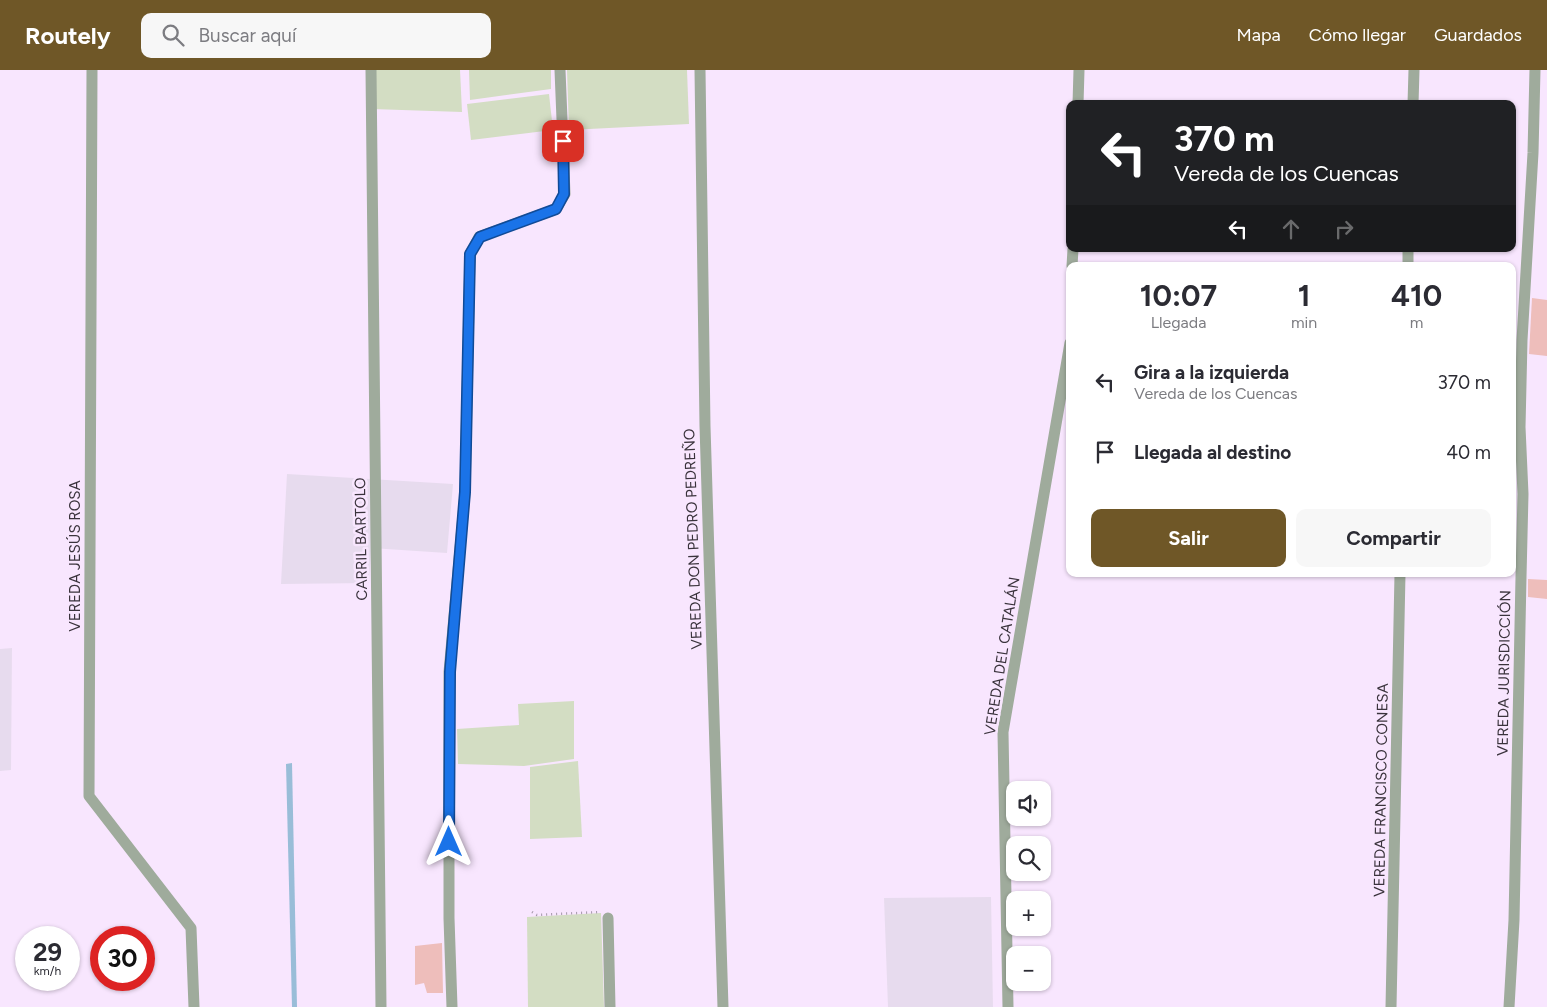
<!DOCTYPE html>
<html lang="es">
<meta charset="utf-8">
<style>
:root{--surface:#fff;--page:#f7f7f7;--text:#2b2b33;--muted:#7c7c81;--accent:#6f5727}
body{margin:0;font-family:Figtree,sans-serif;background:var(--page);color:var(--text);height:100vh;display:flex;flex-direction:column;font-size:19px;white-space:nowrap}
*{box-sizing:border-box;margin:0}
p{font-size:16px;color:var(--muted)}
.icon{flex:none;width:28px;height:28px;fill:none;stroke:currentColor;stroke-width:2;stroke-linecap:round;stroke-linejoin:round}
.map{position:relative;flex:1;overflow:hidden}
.drawer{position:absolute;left:1066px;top:192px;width:450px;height:315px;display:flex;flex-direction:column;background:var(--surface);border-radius:10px;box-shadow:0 1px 4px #0004}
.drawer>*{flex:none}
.top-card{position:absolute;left:1066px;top:30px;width:450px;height:152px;border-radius:10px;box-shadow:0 1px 4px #0004;background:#202124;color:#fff;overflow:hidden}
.fabs{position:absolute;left:1006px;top:711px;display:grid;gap:10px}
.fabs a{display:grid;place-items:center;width:45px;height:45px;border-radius:10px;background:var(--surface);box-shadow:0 1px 4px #0004;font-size:25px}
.speed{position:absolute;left:15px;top:856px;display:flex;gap:10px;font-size:25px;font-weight:700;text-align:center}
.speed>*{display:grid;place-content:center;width:65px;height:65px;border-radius:50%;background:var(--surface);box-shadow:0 1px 4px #0004;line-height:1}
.speed small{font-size:12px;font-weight:400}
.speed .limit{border:8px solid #d22;background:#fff;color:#111}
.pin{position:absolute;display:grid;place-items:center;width:42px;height:42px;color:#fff;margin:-21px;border-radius:10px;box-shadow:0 2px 8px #0006}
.me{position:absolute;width:55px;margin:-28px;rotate:0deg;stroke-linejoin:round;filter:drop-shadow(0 0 4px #0008)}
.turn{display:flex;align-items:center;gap:18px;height:105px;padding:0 25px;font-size:22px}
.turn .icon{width:65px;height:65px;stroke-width:2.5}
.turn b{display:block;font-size:35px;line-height:42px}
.lanes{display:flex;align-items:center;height:48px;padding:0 25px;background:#0003;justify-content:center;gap:25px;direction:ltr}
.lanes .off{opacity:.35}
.eta{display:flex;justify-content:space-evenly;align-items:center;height:85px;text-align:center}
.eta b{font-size:30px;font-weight:700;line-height:35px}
.cta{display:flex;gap:10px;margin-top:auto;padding:10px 25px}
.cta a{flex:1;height:58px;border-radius:10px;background:var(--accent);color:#fff;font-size:20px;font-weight:700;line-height:58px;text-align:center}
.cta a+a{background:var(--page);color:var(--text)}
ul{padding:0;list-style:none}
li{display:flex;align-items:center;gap:15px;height:70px;padding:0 25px}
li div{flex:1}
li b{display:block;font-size:19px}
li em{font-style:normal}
header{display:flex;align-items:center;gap:30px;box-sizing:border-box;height:70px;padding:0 25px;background:var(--accent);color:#fff}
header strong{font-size:24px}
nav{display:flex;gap:28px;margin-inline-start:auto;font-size:18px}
.search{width:350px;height:45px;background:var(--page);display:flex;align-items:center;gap:12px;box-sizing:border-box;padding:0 18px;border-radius:10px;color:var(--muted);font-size:19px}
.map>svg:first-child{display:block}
</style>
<header>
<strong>Routely</strong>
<div class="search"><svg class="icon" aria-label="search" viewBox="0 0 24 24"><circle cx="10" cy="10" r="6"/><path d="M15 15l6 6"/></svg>Buscar aquí</div>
<nav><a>Mapa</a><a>Cómo llegar</a><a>Guardados</a></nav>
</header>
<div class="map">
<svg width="1547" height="937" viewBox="0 0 1547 937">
<rect width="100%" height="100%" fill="#f8e6fe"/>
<!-- industrial -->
<g fill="#e7dbee">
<polygon points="287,404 453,414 447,483 371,478 369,513 281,514"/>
<polygon points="12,578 11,700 0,701 0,579"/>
<polygon points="991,827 993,937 888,937 884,828"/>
</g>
<!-- green -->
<g fill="#d3ddc3">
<polygon points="371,0 460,0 462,42 372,39"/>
<polygon points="469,0 551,0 551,19 470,30"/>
<polygon points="567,0 687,0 689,54 569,60"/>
<polygon points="549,24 553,60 471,70 467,34"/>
<polygon points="574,631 574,689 524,696 458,694 457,659 519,655 518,634"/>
<polygon points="578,691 582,767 530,769 530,697"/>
<polygon points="601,843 604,937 528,937 527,847"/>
</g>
<!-- water -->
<polygon fill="#99bdd8" points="292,693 297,937 292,937 286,694"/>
<!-- building -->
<g fill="#eebebb">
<polygon points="1532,228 1547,230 1547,286 1529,284"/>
<polygon points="1528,509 1547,510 1547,529 1528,527"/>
<polygon points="442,873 443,923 427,923 424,913 415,915 415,876"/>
</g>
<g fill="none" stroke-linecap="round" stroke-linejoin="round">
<!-- path -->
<polyline stroke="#a396a8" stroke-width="2.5" stroke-dasharray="1 4" stroke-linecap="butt" points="532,842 537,845 600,842"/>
<!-- minor -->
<g stroke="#9fab9c" stroke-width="11">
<polyline points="92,0 89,726 191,858 194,937"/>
<polyline points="371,0 381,937"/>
<polyline points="700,0 705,356 723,937"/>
<polyline points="1078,34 1079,0"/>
<polyline points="1413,34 1414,0"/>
<polyline points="1072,196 1073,179"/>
<polyline points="1408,196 1408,179"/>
<polyline points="608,848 610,937"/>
<polyline points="452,937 449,848 449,602 465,423 470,184 479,167 556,139 565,124 560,0"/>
<polyline points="1008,937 1003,662 1070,273"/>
<polyline points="1391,937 1400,504"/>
<polyline points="1509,937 1514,850 1521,507 1523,424 1520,357 1522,270 1533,83 1535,0"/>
</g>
</g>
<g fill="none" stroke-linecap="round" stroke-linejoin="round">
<defs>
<polyline id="route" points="449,772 450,602 465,422 470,184 480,167 556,139 564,124 563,71"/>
</defs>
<!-- route casing -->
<use href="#route" stroke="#114b97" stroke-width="12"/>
<!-- route -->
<use href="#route" stroke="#1a73e8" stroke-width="9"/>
</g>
<g text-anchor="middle" stroke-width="5" stroke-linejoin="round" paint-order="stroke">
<!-- street labels -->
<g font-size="15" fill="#3a333c" stroke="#f8e6fe">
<text transform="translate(361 469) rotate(-91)" y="5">CARRIL BARTOLO</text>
<text transform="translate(693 469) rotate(-92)" y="5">VEREDA DON PEDRO PEDREÑO</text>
<text transform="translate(75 486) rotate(-90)" y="5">VEREDA JESÚS ROSA</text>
<text transform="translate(1002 586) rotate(-81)" y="5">VEREDA DEL CATALÁN</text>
<text transform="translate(1504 603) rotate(-89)" y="5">VEREDA JURISDICCIÓN</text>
<text transform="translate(1381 720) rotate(-89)" y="5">VEREDA FRANCISCO CONESA</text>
</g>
</g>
</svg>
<div class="fabs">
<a><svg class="icon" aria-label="sound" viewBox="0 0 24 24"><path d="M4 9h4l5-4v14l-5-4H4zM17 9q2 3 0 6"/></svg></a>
<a><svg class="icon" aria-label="search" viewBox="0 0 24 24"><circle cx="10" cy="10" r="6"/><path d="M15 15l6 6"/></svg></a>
<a>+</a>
<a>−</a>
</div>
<div class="speed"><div>29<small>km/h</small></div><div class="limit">30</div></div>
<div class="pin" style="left:563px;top:71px;background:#d93025"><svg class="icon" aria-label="arrive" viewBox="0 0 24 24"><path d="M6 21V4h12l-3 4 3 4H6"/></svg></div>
<svg class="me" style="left:449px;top:772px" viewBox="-20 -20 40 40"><path d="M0-17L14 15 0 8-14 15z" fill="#1a73e8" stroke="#fff" stroke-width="4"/></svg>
<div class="top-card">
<div class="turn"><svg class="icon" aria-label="left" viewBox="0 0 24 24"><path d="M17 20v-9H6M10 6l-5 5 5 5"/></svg><div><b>370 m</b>Vereda de los Cuencas</div></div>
<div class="lanes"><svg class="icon" aria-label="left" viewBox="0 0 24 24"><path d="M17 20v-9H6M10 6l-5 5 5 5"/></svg><svg class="icon off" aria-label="ahead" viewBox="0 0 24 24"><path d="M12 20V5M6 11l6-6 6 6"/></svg><svg class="icon off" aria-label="right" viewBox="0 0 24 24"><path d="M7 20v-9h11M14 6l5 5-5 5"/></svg></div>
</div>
<section class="drawer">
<div class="eta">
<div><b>10:07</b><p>Llegada</p></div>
<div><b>1</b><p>min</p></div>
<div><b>410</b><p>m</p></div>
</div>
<ul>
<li><svg class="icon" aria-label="left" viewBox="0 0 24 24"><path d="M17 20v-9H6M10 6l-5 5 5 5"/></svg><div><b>Gira a la izquierda</b><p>Vereda de los Cuencas</p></div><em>370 m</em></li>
<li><svg class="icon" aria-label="arrive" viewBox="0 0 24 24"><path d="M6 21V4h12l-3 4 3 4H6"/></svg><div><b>Llegada al destino</b></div><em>40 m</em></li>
</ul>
<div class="cta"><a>Salir</a><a>Compartir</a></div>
</section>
</div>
